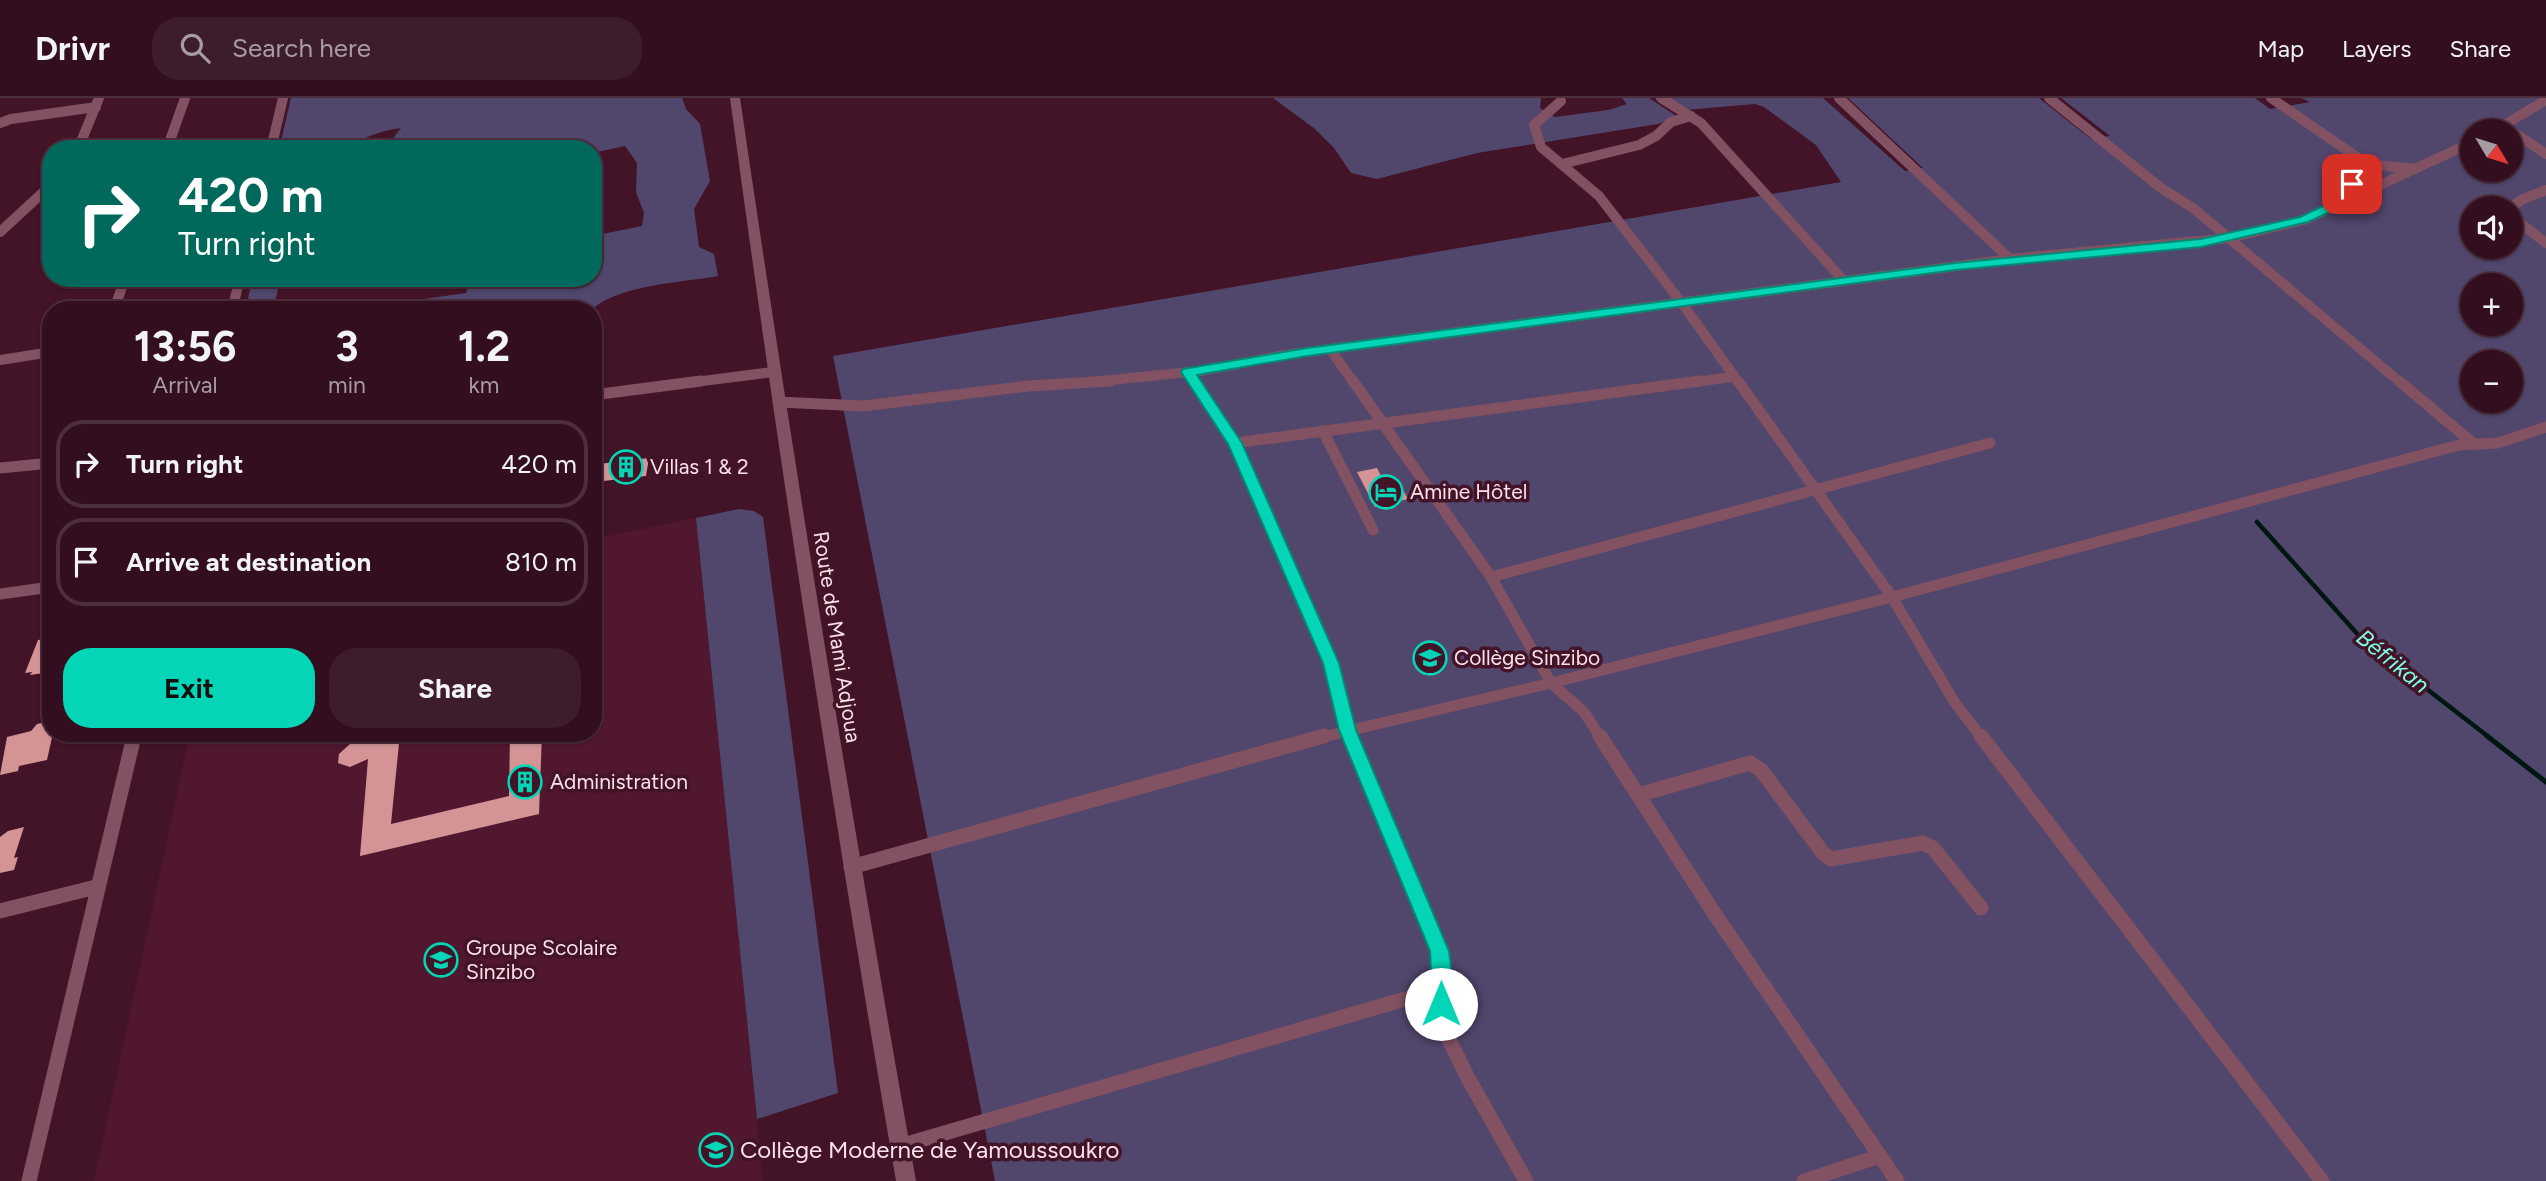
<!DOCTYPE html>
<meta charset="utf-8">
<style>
:root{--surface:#320e1e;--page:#3d1c2b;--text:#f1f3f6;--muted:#a89ca4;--line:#4d2e3c;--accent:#04d5b6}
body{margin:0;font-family:Figtree,sans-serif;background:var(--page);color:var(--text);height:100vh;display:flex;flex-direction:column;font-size:26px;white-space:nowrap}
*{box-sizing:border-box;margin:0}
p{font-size:23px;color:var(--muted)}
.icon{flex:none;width:38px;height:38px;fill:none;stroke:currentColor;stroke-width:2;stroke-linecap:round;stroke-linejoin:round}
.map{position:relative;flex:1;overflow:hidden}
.panel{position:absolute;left:42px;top:203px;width:560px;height:441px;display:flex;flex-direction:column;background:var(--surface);border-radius:28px;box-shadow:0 2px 5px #0004,0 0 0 2px var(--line)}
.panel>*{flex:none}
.top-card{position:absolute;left:42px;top:42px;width:560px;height:147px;border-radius:28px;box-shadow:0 2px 5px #0004,0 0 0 2px var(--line);background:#00695c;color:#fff;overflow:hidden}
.needle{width:46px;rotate:128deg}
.controls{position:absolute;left:2460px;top:21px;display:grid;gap:14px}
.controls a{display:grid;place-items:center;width:63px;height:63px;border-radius:50%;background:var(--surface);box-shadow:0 2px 5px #0004,0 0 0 2px var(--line);font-size:35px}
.pin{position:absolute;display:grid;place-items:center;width:60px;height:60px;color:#fff;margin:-30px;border-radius:14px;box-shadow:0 4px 10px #0006}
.me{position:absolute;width:77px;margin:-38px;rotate:0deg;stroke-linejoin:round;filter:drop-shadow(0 0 5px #0008)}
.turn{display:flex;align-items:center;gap:24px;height:147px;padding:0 21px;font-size:32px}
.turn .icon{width:91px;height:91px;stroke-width:2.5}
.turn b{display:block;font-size:49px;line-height:60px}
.eta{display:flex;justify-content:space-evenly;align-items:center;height:119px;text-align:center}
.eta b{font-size:42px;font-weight:700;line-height:49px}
.primary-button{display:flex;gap:14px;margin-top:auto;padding:14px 21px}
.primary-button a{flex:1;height:80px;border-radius:28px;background:var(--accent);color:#111;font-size:28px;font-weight:700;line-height:80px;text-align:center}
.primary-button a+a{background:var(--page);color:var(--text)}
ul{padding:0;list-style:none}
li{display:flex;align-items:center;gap:21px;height:88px;margin:0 14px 10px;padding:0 7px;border:4px solid var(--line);border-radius:28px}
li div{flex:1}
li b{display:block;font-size:26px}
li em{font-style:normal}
header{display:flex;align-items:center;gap:42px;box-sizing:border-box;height:98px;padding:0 35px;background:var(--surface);border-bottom:2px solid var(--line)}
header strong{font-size:33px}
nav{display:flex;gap:38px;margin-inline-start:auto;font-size:24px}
.search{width:490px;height:63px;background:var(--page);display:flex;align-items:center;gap:18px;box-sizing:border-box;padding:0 24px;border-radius:28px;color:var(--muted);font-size:26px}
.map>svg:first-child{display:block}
</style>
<header>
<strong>Drivr</strong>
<div class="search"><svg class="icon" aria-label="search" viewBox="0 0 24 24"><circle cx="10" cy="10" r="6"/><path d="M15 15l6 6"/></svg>Search here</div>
<nav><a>Map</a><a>Layers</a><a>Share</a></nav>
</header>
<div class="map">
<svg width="2546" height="1083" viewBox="0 0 2546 1083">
<rect width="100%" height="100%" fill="#431328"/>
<!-- built -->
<polygon fill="#50172f" points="696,420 763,1083 94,1083 190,635 593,635 593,441"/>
<!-- green -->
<g fill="#51466c" fill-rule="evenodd">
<path d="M291,0H682L686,11L700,26L710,83L694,111L699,149L714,156L718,178C680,185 621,186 591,212H396L403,204L466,195L472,180H593V138L642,128L644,115L636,94L637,65L625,48L593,55V51H389L391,43L401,30C385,32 364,38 350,49L352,51H279Z"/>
<polygon points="1273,0 1541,0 1540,10 1555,19 1608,12 1627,6 1622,0 1649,0 1678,19 1658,26 1477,55 1377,81 1351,75 1334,50 1315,31"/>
<path d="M1666,0H1823L1905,73L1923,70L1848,0H2039L2091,41L2110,38L2061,0H2255L2270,11L2310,4L2301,0H2546V1083H995L833,258L1841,84L1816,47L1764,9L1755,6L1685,12ZM2473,33H2511V72H2473ZM2473,110H2511V149H2473ZM2473,187H2511V226H2473ZM2473,264H2511V303H2473Z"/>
<polygon points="252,180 281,180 273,211 246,212"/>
<polygon points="739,411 754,413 763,419 838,995 757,1021 696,420"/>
</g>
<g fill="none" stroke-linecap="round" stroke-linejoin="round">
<!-- stream-far1 -->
<polyline stroke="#001711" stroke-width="4.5" points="2257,424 2361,540 2490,640"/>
<!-- stream -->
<polyline stroke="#001711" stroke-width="5" points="2487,638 2546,684"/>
</g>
<!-- building -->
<g fill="#d49496">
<polygon points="649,360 646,378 595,384 599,366"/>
<polygon points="1377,370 1386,388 1399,385 1408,401 1375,409 1357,374"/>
<polygon points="51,540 51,570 46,570 44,575 30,577 32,574 25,575 38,542"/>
<polygon points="51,623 51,635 53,635 47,662 19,668 18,673 0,677 7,639 31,633 37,626"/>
<polygon points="352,635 400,635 391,726 509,698 510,635 542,635 539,716 360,758 368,661 350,669 338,665 339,656 351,645"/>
<polygon points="24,729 14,760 18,759 14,772 0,775 0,739 8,733"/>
</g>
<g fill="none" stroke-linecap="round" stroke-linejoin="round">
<!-- minor-far2 -->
<g stroke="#825162" stroke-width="10">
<polyline points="1661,0 1701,25 1844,183"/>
<polyline points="1839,0 2010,161"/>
<polyline points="2049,0 2161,90 2193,110 2401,285"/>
<polyline points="2271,0 2367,66 2415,71"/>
<polyline points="1561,3 1534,27 1541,49 1599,98 1681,204 1739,285"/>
<polyline points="0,25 11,21 96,9"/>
<polyline points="2504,28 2546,56"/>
<polyline points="2494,33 2546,2"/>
<polyline points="78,51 99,0"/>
<polyline points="167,51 185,0"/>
<polyline points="271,51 283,0"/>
<polyline points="1562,66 1639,47 1656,38 1671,24 1691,18"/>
<polyline points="2338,104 2367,66"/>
<polyline points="2511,110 2521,102 2546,92"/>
<polyline points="2511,118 2546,145"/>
<polyline points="0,134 51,87"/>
<polyline points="114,212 125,180"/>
<polyline points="232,212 240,180"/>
<polyline points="1330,251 1354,285"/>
<polyline points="0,262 51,254"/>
<polyline points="1188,274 1195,285"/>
<polyline points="687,285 773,274"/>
<polyline points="1081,285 1200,273 1284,257 2010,161 2229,140 2304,122 2473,44"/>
<polyline points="1687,285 1732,279"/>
</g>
<!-- minor-far1 -->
<g stroke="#825162" stroke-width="11">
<polyline points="1194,283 1235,345 1331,565 1350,640"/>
<polyline points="1353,283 1491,479 1551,585 1584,614 1601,640"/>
<polyline points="1738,283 1892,499 1955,605 1982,640"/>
<polyline points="2399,283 2474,346"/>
<polyline points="593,297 701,283"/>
<polyline points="778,304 863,308 1029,288 1111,283"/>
<polyline points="1323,333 1373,432"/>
<polyline points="1235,345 1700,283"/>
<polyline points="0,370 51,365"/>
<polyline points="1491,479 1990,345"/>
<polyline points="0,496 51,489"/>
<polyline points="134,640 135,635"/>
<polyline points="1318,640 1551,585 1892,499 2459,347 2498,345 2546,329"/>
</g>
<!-- minor -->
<g stroke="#825162" stroke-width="15">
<polyline points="1350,638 1440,853 1443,890 1440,923 1468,980 1526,1083"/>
<polyline points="1600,638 1714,815 1897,1083"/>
<polyline points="1981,638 2322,1083"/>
<polyline points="1638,697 1750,665 1761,672 1823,755 1831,761 1923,745 1933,750 1981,810"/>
<polyline points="851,769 1324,638"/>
<polyline points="0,813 96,789"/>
<polyline points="900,1048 1443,890"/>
<polyline points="29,1083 134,638"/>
<polyline points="1804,1083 1880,1058"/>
</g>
<!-- tertiary -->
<path fill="#825162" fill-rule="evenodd" d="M730,0H740C793,362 852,723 916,1083H896C834,723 779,362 730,0Z"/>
</g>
<!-- route -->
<path fill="#04d5b6" stroke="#038a76" stroke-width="2" d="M2352,82L2358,86L2341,109L2308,124L2201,149L1955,172L1307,258L1197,277L1242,345L1339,565L1356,632L1449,853C1451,872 1457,894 1448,913L1441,916L1435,913C1431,905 1431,866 1430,853L1339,632L1323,565L1228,346L1181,274L1183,271L1307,250L1955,165L2201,141L2300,119L2332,104L2348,83Z"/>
<!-- icons -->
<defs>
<symbol id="building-ring" viewBox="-11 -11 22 22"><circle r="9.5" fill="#431328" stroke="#04d5b6" stroke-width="1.5"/><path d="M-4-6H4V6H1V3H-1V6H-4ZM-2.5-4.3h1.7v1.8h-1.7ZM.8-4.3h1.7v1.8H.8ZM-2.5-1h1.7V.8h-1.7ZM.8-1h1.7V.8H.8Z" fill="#04d5b6"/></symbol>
<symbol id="hotel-ring" viewBox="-11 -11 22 22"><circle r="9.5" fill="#431328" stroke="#04d5b6" stroke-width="1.5"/><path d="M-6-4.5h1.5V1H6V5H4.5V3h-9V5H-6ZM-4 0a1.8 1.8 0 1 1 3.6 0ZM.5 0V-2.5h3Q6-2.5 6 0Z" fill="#04d5b6"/></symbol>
<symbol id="school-ring" viewBox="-11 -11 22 22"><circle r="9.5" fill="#431328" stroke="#04d5b6" stroke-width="1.5"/><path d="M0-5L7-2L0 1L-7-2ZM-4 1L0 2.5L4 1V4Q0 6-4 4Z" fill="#04d5b6"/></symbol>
</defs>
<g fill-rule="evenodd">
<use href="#building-ring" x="607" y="350" width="38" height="38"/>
<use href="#hotel-ring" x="1367" y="375" width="38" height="38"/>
<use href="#school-ring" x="1411" y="541" width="38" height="38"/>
<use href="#building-ring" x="506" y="665" width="38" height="38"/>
<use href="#school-ring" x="422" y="843" width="38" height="38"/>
<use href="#school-ring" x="697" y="1033" width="38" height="38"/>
</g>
<g text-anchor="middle" stroke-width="7" stroke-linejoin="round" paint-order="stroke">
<!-- poi labels -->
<g font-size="21" fill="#fbe1e9" stroke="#431328" text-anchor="start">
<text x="650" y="376">Villas 1 &amp; 2</text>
<text x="1410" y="401">Amine Hôtel</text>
<text x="1454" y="567">Collège Sinzibo</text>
<text x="550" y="691">Administration</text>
<text x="466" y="857">Groupe Scolaire<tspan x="466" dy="24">Sinzibo</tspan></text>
</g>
<!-- street labels -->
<g font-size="21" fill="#fbe1e9" stroke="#431328">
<text transform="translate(837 539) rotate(81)" y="7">Route de Mami Adjoua</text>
</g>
<!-- water labels -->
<g font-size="23" font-style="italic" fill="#7dfee2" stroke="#431328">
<text transform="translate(2393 563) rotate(39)" y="8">Béfrikan</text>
</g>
<!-- near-poi labels -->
<g font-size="24" fill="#fbe1e9" stroke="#431328" text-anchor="start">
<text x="740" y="1060">Collège Moderne de Yamoussoukro</text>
</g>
</g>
</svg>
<div class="controls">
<a><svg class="needle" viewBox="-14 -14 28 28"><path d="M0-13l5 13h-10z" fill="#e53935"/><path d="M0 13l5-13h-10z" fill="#a89ca4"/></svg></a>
<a><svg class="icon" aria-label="sound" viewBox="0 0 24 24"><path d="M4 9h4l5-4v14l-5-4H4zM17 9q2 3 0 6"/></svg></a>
<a>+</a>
<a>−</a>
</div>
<div class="pin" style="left:2352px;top:86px;background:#d93025"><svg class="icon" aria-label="arrive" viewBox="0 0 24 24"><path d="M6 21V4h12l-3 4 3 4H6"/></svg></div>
<svg class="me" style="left:1441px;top:906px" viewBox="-20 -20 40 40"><circle r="19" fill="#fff"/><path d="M0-13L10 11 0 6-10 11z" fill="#04d5b6"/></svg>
<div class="top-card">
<div class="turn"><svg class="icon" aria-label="right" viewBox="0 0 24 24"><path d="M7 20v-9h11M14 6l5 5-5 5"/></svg><div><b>420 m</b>Turn right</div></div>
</div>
<section class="panel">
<div class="eta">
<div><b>13:56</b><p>Arrival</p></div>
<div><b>3</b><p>min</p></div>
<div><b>1.2</b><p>km</p></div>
</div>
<ul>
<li><svg class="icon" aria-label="right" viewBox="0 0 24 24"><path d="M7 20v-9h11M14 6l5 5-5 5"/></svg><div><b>Turn right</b></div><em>420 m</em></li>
<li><svg class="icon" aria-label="arrive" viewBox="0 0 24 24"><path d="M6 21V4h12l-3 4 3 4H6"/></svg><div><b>Arrive at destination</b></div><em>810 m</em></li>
</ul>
<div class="primary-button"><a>Exit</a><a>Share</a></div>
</section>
</div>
